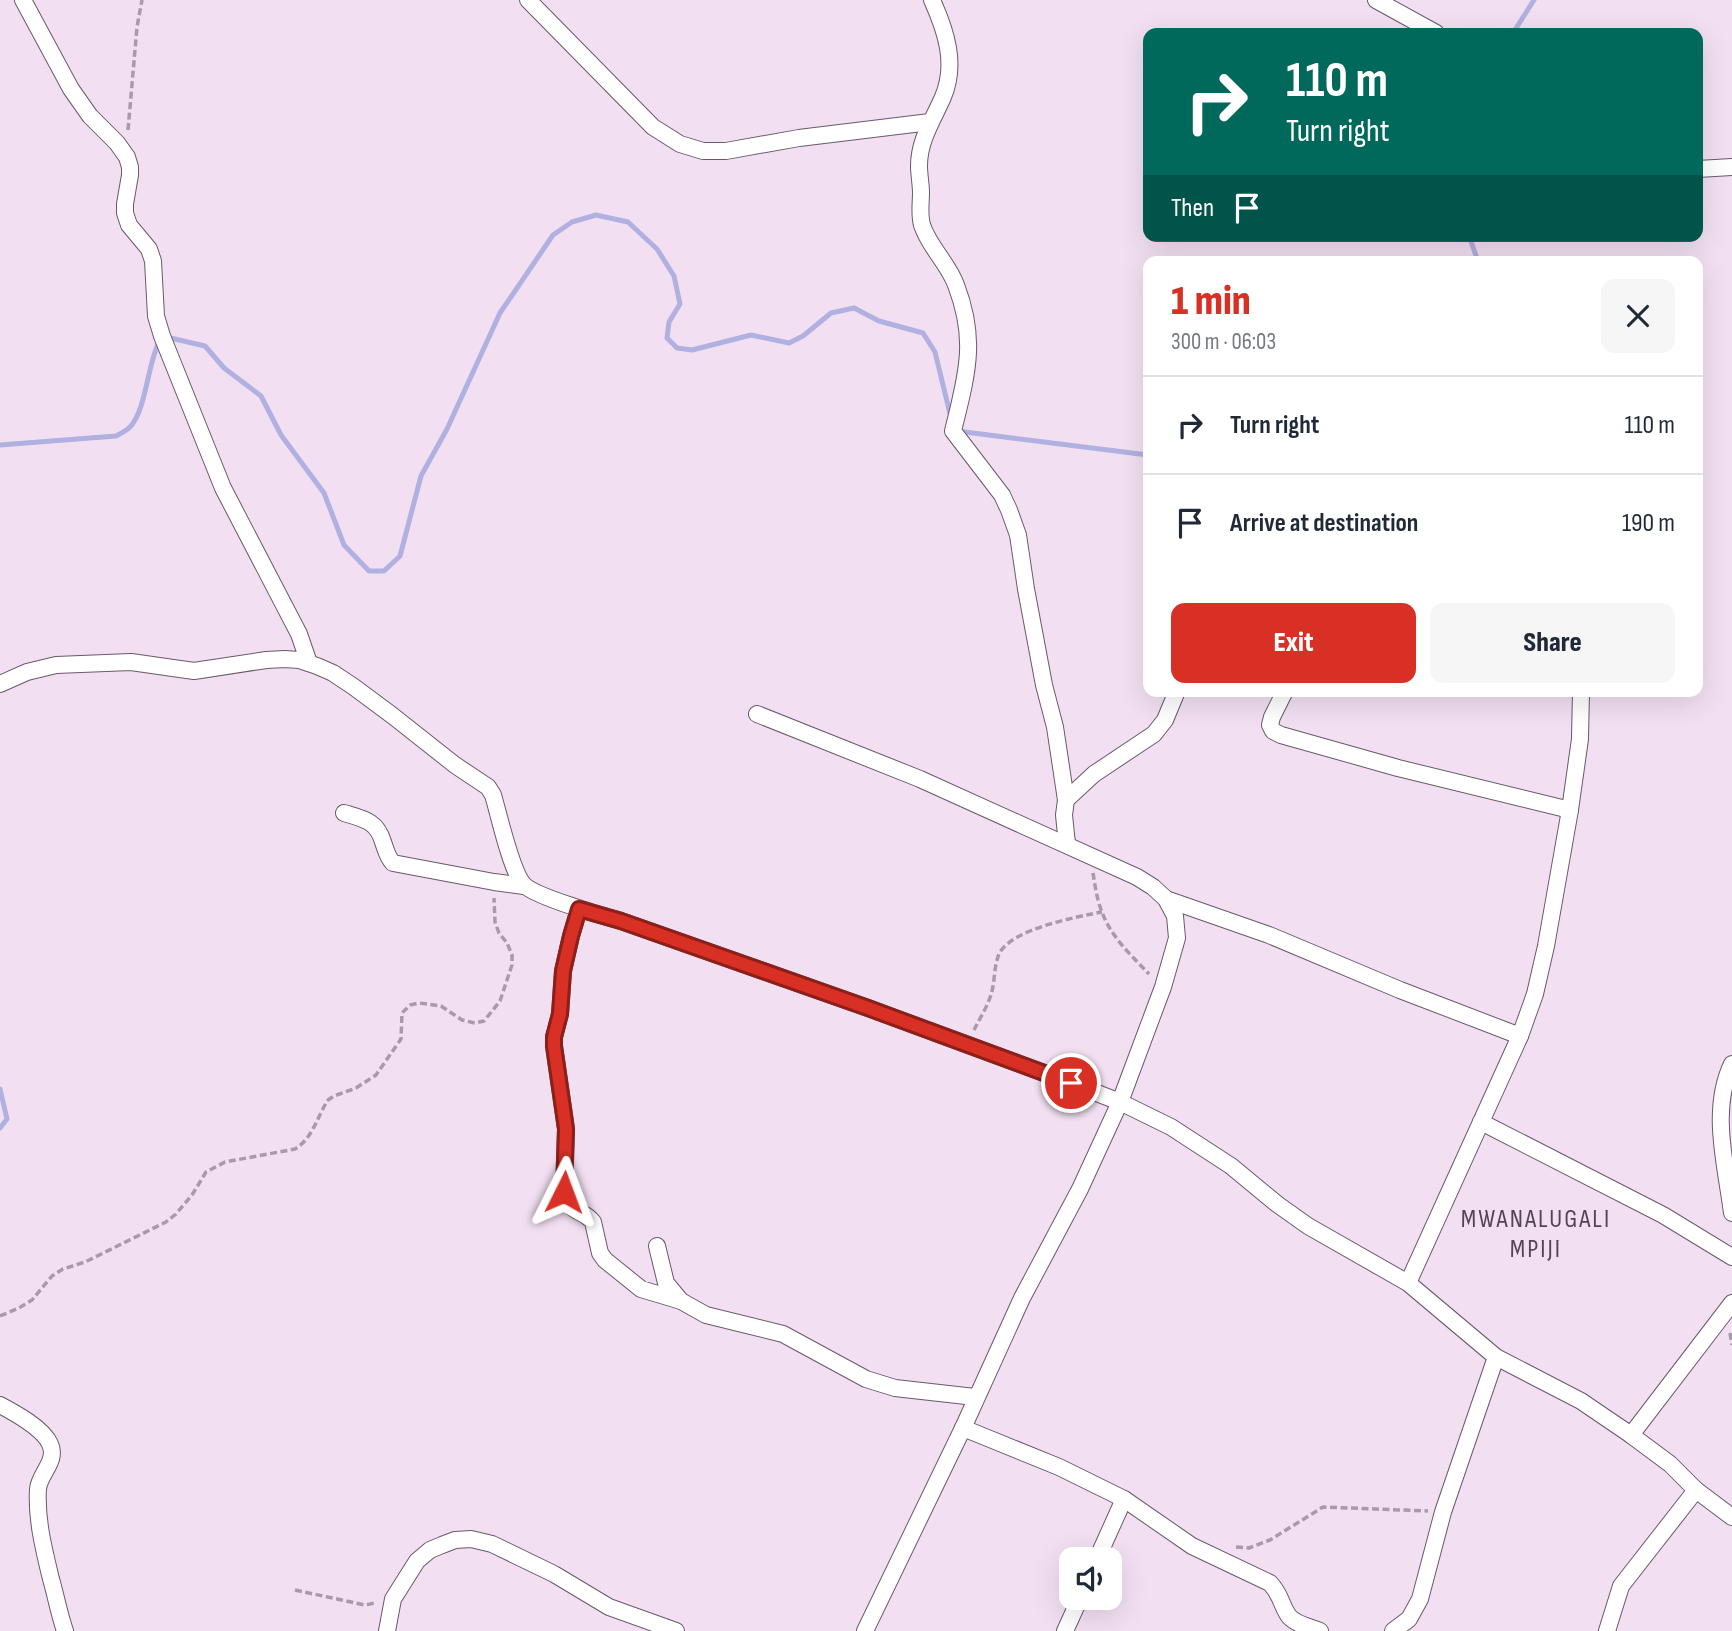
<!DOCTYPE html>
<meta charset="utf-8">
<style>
:root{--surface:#fff;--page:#f6f6f7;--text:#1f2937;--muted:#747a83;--line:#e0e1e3;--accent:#d93025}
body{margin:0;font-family:"Sofia Sans Condensed",sans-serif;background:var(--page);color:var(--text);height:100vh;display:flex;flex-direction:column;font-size:26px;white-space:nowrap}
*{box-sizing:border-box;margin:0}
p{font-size:23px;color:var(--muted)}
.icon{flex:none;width:38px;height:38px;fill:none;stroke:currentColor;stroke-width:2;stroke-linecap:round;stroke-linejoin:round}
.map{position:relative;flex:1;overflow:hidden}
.drawer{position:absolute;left:1143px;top:256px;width:560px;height:441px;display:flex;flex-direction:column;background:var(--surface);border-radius:14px;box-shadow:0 7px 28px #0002}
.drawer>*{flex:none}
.hud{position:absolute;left:1143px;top:28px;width:560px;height:214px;border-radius:14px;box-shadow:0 7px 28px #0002;background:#00695c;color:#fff;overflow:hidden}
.fabs{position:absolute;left:1059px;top:1547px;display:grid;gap:14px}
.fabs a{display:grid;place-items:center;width:63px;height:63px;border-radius:14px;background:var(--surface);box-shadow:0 7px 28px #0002;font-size:35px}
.pin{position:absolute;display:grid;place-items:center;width:60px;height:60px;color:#fff;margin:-30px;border:4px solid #fff;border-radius:50%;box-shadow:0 2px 7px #0007}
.me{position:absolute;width:77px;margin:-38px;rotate:3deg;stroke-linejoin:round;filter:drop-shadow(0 0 5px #0008)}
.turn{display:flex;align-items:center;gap:24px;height:147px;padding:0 28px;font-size:32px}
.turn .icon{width:91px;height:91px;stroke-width:2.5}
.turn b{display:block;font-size:49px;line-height:60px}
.then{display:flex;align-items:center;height:66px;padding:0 28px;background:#0003;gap:14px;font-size:26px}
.round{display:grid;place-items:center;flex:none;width:74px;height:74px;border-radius:14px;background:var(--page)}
.head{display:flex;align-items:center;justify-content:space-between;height:119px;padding:0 28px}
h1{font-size:42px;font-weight:800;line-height:52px;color:var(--accent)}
.cta{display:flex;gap:14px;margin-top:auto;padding:14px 28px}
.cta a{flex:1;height:80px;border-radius:14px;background:var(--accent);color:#fff;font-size:28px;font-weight:800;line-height:80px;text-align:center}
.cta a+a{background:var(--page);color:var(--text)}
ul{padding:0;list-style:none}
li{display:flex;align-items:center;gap:21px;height:98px;padding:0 28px;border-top:2px solid var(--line)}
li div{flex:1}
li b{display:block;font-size:26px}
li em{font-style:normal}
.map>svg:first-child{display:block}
</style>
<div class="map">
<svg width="1732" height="1631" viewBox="0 0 1732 1631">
<rect width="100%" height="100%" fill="#f2e0f2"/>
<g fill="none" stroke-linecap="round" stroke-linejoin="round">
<!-- stream -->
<g stroke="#b0b0e1" stroke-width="5">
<polyline points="1513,33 1534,0"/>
<polyline points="1469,236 1478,261"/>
<polyline points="957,431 1148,455"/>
<path d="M0,445L116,436C120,434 126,431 130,427C147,409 147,361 162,336L205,346L224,368L261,396L281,435L324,493L344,545L369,571H384L400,556L421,476L447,429L500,313L553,235L572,222L596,215L628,222L657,249L674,276L680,304L669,322L667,338L677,348L692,350L751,335L789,343L803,336L831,313L854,308L879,321L923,333L935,352L951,418"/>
<polyline points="0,1089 7,1119 0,1128"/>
</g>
<defs>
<g id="street">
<polyline points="23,0 71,89 90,116 117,143 127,157 130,167 130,175 125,204 125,213 129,225 149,249 153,261 156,316 162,336 223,488 299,634 309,663"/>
<polyline points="528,0 653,127 680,144 703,151 726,151 799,138 930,122"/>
<path d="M932,0C946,31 957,64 943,97C933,120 919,140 919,166C919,175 921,184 921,193C921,203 919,214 922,225C929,247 948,263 956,285C964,306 969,330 968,352C967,378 959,406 953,431L1002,495L1009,510L1018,535L1026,589L1044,685L1055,727L1066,800"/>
<polyline points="1376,0 1436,33"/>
<polyline points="1698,169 1732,167"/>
<path d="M0,684L27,672L56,665L131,662L194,671L266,660L285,659L299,660L317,666L333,673L354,687L393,716L455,765L488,787L493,795C499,815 511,870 523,884C533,896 603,916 621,921L868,1008L1071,1083L1120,1102L1171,1127L1231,1166L1277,1204L1308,1226L1408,1283L1496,1357L1581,1401L1631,1435L1670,1464L1696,1490L1732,1517"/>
<polyline points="1285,691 1272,717 1270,725 1273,731 1281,735 1398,768 1570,810"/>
<polyline points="757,714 920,779 1137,877 1153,887 1166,899 1175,916 1177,938 1163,987 1120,1102 1080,1189 1022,1298 963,1428 865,1631"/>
<path d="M344,813C364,819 377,821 383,842C386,850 387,857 393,863L494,882L524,886"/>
<polyline points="1067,844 1064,815 1066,800 1094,774 1154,734 1165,720 1177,691"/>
<polyline points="1166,899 1269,935 1400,990 1520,1036"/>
<path d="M579,909L571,936L563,971L560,1014L554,1037V1046L566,1129L564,1192C570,1215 582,1208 593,1222L600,1253L605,1260L641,1289L681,1301"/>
<path d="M1732,1064C1710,1110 1726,1165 1732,1213"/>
<polyline points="1481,1122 1663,1215 1732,1257"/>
<polyline points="657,1246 666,1283 681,1301 706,1315 783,1334 866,1379 895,1388 975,1397"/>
<polyline points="1408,1283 1520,1036 1535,994 1546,946 1570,810 1580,739 1581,691"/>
<path d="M0,1405C15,1413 43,1428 50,1444C58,1461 39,1474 38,1489C36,1519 44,1550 51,1579C56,1596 59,1614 65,1631"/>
<path d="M963,1428L1059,1467L1124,1499L1192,1546L1270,1583C1282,1596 1280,1603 1288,1615C1294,1624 1310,1627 1320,1631"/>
<polyline points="1631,1435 1732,1303"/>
<polyline points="1097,1559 1124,1499"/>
<polyline points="387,1631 393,1599 417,1561 430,1550 442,1545 455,1540 471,1539 492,1544 554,1574 609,1607 676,1631"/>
<polyline points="1065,1631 1080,1598"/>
<polyline points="1393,1631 1409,1619 1420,1599 1443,1512 1496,1357"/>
<polyline points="1607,1631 1621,1586 1696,1490"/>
</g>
</defs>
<!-- street casing -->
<use href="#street" stroke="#695969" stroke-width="18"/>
<!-- path -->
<g stroke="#a89aa8" stroke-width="3.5" stroke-dasharray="7 3.5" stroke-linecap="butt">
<polyline points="128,130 137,27 142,0"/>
<path d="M1093,873C1095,886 1097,900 1102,912C1111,937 1131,955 1149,974"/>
<path d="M974,1030C980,1018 989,1004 992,991C995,979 994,966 999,954C1011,929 1076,917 1102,912"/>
<path d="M0,1316L19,1308L32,1300L52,1276L63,1269L85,1262L166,1222L176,1214L192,1195L206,1172L225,1162L295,1149C313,1138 317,1117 328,1100L334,1096L356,1088L376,1075L401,1039L402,1013L410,1005L419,1003L441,1006L462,1020L475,1023L484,1021L500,1001L512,965V955L507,943L499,933L495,922L494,898"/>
<polyline points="1730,1333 1732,1345"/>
<polyline points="1236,1547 1249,1548 1270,1540 1323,1507 1428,1511"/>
<polyline points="295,1590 365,1605 375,1603"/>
</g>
<!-- street -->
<use href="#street" stroke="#fff" stroke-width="16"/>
</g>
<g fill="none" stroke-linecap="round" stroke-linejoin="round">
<defs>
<polyline id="route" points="564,1192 566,1129 554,1046 554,1037 560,1014 563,971 571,936 579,909 621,921 868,1008 1071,1083"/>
</defs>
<!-- route casing -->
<use href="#route" stroke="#8d1f18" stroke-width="18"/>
<!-- route -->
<use href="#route" stroke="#d93025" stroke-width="12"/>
</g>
<g text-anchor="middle" stroke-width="5" stroke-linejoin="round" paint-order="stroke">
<!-- quarter labels -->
<g font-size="26" letter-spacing="2" fill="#544555" stroke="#f2e0f2">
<text x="1536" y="1227">MWANALUGALI<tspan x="1536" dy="30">MPIJI</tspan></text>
</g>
</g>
</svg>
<div class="fabs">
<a><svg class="icon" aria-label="sound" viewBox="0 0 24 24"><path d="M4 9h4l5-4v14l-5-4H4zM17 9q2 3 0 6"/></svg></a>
</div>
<div class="pin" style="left:1071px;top:1083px;background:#d93025"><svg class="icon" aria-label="arrive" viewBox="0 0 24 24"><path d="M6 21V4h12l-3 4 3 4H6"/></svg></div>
<svg class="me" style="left:564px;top:1192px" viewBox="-20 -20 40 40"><path d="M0-17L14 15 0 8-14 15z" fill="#d93025" stroke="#fff" stroke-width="4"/></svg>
<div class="hud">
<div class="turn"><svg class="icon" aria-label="right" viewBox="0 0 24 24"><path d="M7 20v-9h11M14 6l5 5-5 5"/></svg><div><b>110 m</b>Turn right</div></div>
<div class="then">Then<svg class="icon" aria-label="arrive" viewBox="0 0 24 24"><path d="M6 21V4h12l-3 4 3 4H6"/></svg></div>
</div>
<section class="drawer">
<div class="head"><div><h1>1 min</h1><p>300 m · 06:03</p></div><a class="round"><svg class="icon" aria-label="close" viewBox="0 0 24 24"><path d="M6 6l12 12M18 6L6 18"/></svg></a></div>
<ul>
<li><svg class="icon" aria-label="right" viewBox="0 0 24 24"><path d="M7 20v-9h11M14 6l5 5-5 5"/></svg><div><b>Turn right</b></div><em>110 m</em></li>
<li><svg class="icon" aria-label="arrive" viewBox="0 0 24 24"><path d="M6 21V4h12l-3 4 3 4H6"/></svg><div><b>Arrive at destination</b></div><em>190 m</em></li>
</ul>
<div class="cta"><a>Exit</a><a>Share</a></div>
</section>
</div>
